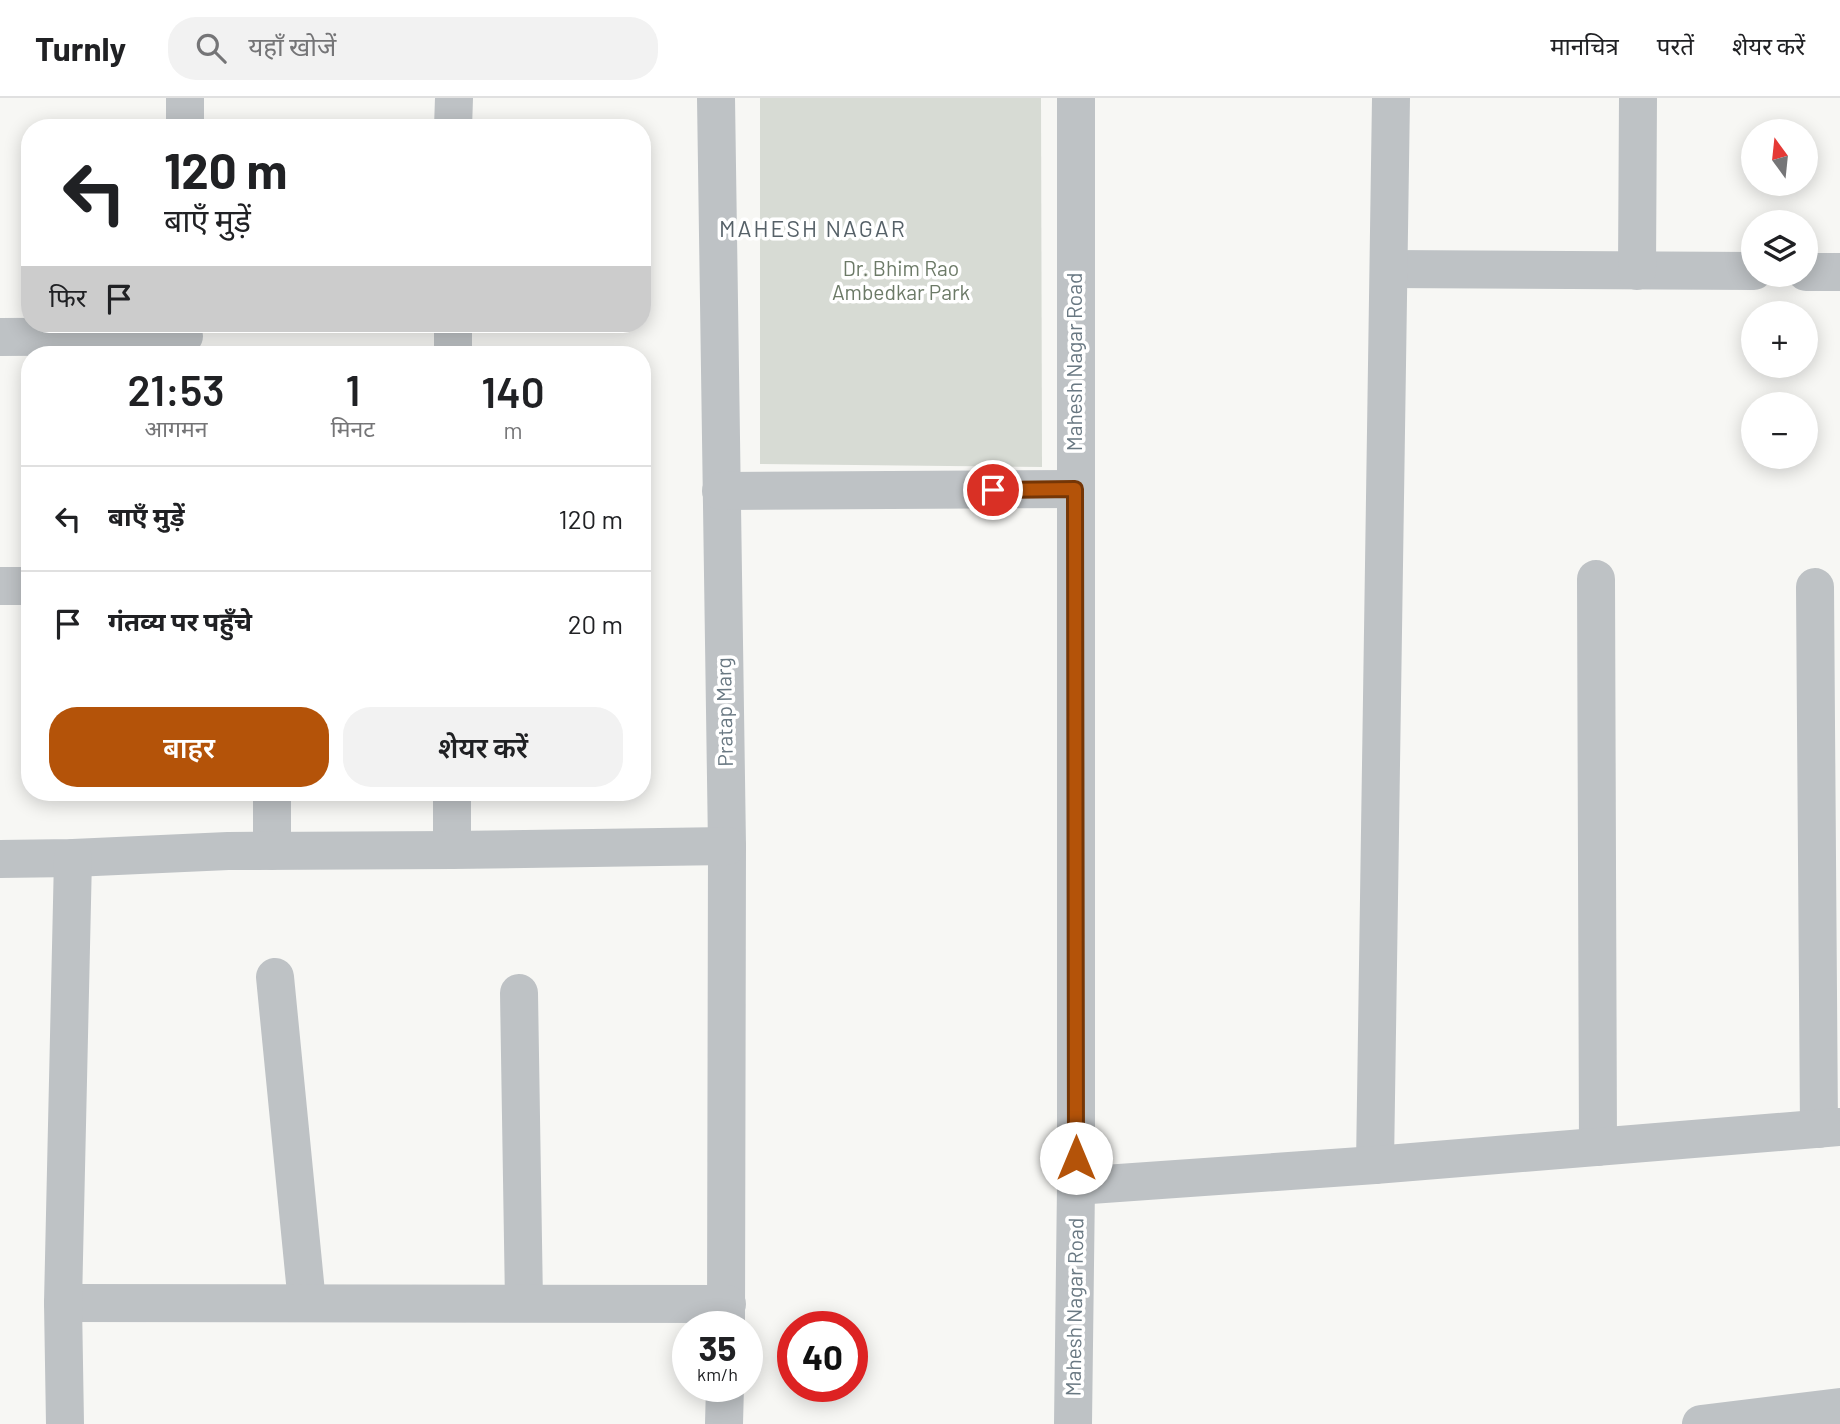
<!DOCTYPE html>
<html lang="hi">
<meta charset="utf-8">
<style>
:root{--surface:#fff;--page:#f2f2f2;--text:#202124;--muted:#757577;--line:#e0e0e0;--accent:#b45309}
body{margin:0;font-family:Barlow,"Noto Sans Devanagari",sans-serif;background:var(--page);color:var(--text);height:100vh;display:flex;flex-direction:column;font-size:26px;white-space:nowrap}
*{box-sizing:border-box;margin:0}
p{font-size:23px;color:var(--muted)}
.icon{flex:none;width:38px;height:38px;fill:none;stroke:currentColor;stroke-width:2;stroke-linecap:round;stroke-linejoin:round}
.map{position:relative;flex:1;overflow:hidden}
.sheet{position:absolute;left:21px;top:248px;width:630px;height:455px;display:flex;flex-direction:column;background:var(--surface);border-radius:28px;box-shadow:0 4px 18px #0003}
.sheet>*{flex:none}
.banner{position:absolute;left:21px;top:21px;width:630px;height:214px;border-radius:28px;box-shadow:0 4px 18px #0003;background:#fff;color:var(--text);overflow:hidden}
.needle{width:46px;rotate:345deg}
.fabs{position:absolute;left:1741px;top:21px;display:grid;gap:14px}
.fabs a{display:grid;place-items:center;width:77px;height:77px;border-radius:50%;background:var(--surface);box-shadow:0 4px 18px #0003;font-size:35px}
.speed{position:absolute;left:672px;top:1213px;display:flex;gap:14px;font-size:35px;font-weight:700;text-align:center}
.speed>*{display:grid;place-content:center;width:91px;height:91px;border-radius:50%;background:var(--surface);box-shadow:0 4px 18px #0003;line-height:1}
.speed small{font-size:18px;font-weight:400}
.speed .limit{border:10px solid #d22;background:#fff;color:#111}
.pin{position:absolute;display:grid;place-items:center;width:60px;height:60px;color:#fff;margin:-30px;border:4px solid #fff;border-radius:50%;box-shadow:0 2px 7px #0007}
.me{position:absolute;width:77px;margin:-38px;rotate:0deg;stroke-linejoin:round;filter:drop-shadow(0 0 5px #0008)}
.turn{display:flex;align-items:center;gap:24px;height:147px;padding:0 28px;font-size:32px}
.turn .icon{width:91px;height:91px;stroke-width:2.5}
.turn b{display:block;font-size:49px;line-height:60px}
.then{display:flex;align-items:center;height:66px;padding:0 28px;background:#0003;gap:14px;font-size:26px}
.eta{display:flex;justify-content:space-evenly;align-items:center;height:119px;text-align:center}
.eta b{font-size:42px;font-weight:600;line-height:49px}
.primary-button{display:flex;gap:14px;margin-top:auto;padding:14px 28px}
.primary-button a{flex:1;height:80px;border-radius:28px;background:var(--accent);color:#fff;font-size:28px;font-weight:600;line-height:80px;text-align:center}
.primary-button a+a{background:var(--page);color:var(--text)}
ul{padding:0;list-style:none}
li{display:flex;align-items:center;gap:21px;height:105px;padding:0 28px;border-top:2px solid var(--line)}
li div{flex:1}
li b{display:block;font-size:26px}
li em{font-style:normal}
header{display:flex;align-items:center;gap:42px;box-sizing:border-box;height:98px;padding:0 35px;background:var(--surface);border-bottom:2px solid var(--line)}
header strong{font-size:33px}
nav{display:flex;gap:38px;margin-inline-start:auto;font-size:24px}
.search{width:490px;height:63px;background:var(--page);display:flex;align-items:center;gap:18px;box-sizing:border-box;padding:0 24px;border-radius:28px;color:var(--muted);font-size:26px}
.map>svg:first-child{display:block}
</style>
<header>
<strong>Turnly</strong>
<div class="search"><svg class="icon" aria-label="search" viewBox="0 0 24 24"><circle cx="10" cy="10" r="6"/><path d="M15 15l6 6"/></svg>यहाँ खोजें</div>
<nav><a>मानचित्र</a><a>परतें</a><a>शेयर करें</a></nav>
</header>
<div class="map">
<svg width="1840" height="1326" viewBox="0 0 1840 1326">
<rect width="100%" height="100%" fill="#f7f7f4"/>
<!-- green -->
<polygon fill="#d7dbd4" points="760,0 1041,0 1042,369 760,366"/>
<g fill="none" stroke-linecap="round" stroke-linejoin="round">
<!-- minor -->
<g stroke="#bec2c5" stroke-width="38">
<polyline points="716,0 727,748 726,1228"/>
<polyline points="185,30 185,0"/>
<polyline points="453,30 454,0"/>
<polyline points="1389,171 1754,173"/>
<polyline points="1637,173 1638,0"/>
<polyline points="1806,174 1840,174"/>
<polyline points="0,239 184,238"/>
<polyline points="453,257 453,226"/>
<polyline points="721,393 1075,391"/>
<polyline points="1596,481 1598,1049"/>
<polyline points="0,488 30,488"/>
<polyline points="1815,489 1819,1031"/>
<polyline points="272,695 272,753"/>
<polyline points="452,752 452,695"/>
<polyline points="0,761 73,760 228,753 452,752 727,748"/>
<polyline points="275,879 307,1205"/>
<polyline points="519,895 524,1205"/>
<polyline points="1375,1067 1391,0"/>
<polyline points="1076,1088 1375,1067 1840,1029"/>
<polyline points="63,1205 727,1206"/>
<polyline points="65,1326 63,1205 73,760"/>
<polyline points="724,1326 725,1288"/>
<polyline points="1073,1326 1076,1088 1076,0"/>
<polyline points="1701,1326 1840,1309"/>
</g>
</g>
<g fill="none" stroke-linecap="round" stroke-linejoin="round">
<defs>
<polyline id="route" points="993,392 1075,391 1076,1060"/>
</defs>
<!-- route casing -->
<use href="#route" stroke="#753606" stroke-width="18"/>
<!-- route -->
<use href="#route" stroke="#b45309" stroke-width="12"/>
</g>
<g text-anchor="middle" stroke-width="7" stroke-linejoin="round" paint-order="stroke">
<!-- park labels -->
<g font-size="21" fill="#6c7a67" stroke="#fff">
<text x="901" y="178">Dr. Bhim Rao<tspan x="901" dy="24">Ambedkar Park</tspan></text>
</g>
<!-- street labels -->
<g font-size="21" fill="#697882" stroke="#fff">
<text transform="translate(1075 264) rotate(-90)" y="7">Mahesh Nagar Road</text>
<text transform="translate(725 614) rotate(-91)" y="7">Pratap Marg</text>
<text transform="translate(1075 1209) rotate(-89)" y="7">Mahesh Nagar Road</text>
</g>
<!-- neighbourhood labels -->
<g font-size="23" letter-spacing="2" fill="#566168" stroke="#fff">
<text x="813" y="139">MAHESH NAGAR</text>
</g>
</g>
</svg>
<div class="fabs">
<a><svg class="needle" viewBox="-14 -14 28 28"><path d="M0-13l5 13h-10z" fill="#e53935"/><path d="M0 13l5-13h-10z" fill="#757577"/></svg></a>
<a><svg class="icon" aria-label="layers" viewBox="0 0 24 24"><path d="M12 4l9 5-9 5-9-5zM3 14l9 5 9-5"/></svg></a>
<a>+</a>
<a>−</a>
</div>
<div class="speed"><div>35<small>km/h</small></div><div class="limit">40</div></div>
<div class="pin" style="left:993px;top:392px;background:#d93025"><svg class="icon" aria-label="arrive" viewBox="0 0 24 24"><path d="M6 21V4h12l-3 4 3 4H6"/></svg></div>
<svg class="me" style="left:1076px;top:1060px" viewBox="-20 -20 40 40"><circle r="19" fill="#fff"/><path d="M0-13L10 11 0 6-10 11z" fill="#b45309"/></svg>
<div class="banner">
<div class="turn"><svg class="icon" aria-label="left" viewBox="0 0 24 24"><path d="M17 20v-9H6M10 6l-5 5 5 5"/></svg><div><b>120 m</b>बाएँ मुड़ें</div></div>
<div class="then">फिर<svg class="icon" aria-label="arrive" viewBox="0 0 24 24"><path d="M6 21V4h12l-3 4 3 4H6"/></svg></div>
</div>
<section class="sheet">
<div class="eta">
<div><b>21:53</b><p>आगमन</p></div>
<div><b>1</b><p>मिनट</p></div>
<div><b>140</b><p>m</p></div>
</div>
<ul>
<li><svg class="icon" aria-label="left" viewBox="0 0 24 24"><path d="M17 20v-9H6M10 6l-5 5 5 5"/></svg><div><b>बाएँ मुड़ें</b></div><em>120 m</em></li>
<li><svg class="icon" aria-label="arrive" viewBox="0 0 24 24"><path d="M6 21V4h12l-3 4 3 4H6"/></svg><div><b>गंतव्य पर पहुँचे</b></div><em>20 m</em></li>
</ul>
<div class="primary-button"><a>बाहर</a><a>शेयर करें</a></div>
</section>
</div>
